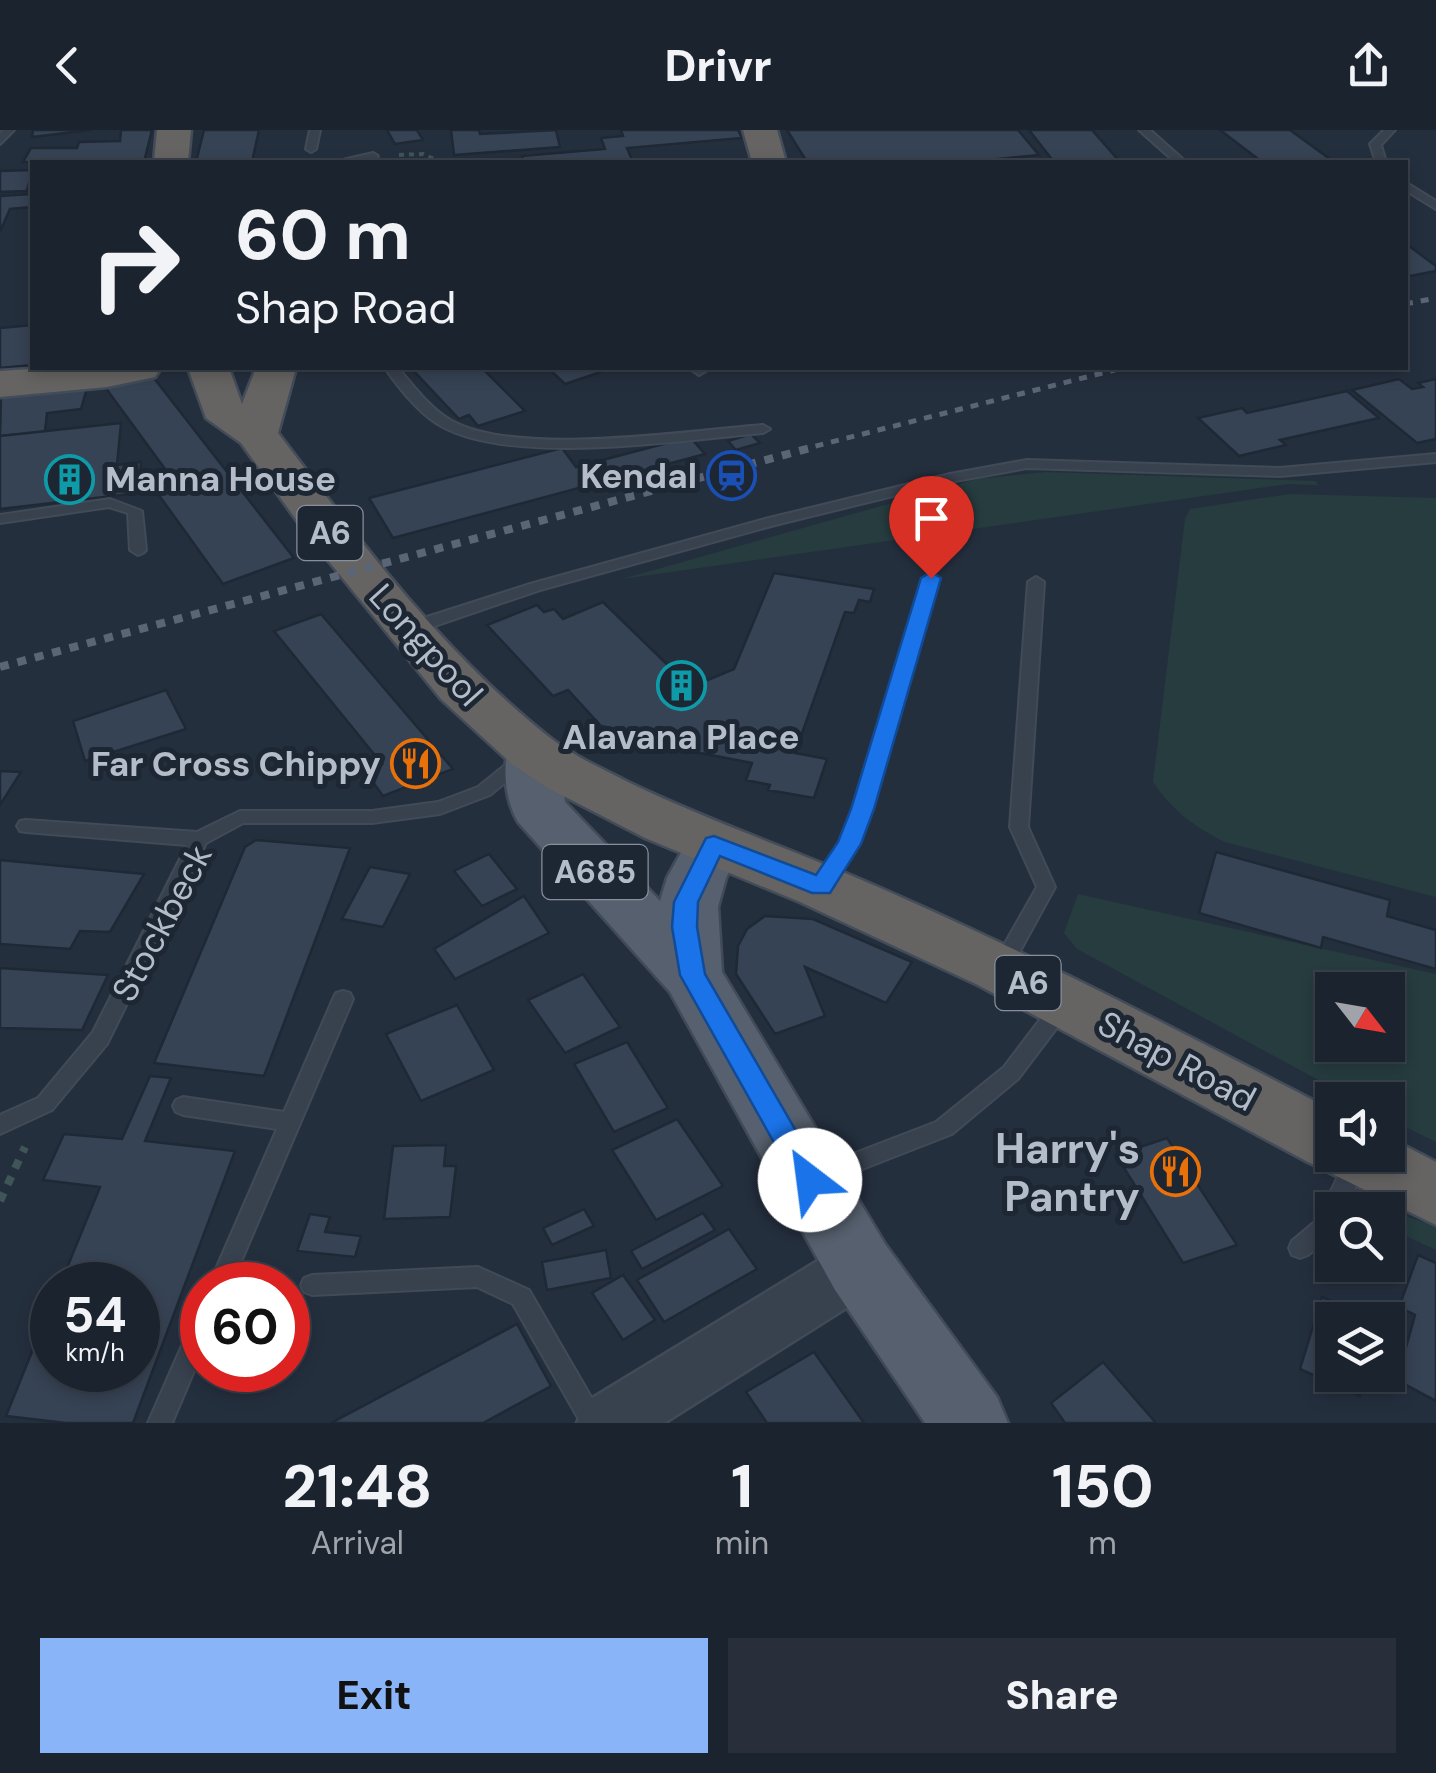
<!DOCTYPE html>
<style>
:root{--surface:#1b232e;--page:#282f3a;--text:#f1f3f6;--muted:#a0a4aa;--line:#39404a;--accent:#8ab4f8}
body{margin:0;font-family:"DM Sans",sans-serif;background:var(--page);color:var(--text);height:100vh;display:flex;flex-direction:column;font-size:38px;white-space:nowrap}
*{box-sizing:border-box;margin:0}
p{font-size:32px;color:var(--muted)}
.icon{flex:none;width:55px;height:55px;fill:none;stroke:currentColor;stroke-width:2;stroke-linecap:round;stroke-linejoin:round}
.map{position:relative;height:1293px;overflow:hidden}
.side{display:flex;flex-direction:column;background:var(--surface);flex:1}
.side>*{flex:none}
.guide{position:absolute;left:30px;top:30px;width:1378px;height:210px;border-radius:0px;box-shadow:0 5px 15px #0003,0 0 0 2px var(--line);background:#1b232e;color:var(--text);overflow:hidden}
.needle{width:65px;rotate:121deg}
.fabs{position:absolute;left:1315px;top:842px;display:grid;gap:20px}
.fabs a{display:grid;place-items:center;width:90px;height:90px;border-radius:0px;background:var(--surface);box-shadow:0 5px 15px #0003,0 0 0 2px var(--line);font-size:50px}
.speed{position:absolute;left:30px;top:1132px;display:flex;gap:20px;font-size:50px;font-weight:700;text-align:center}
.speed>*{display:grid;place-content:center;width:130px;height:130px;border-radius:50%;background:var(--surface);box-shadow:0 5px 15px #0003,0 0 0 2px var(--line);line-height:1}
.speed small{font-size:25px;font-weight:400}
.speed .limit{border:15px solid #d22;background:#fff;color:#111}
.pin{position:absolute;display:grid;place-items:center;width:85px;height:85px;color:#fff;margin:-102px -42px;border-radius:50% 50% 50% 0;rotate:-45deg;box-shadow:0 0 10px #0007}
.pin .icon{rotate:45deg}
.me{position:absolute;width:110px;margin:-55px;rotate:330deg;stroke-linejoin:round;filter:drop-shadow(0 0 8px #0008)}
.turn{display:flex;align-items:center;gap:35px;height:210px;padding:0 40px;font-size:45px}
.turn .icon{width:130px;height:130px;stroke-width:2.5}
.turn b{display:block;font-size:70px;line-height:85px}
.eta{display:flex;justify-content:space-evenly;align-items:center;height:170px;text-align:center}
.eta b{font-size:60px;font-weight:800;line-height:70px}
.button{display:flex;gap:20px;margin-top:auto;padding:20px 40px}
.button a{flex:1;height:115px;border-radius:0px;background:var(--accent);color:#111;font-size:40px;font-weight:800;line-height:115px;text-align:center}
.button a+a{background:var(--page);color:var(--text)}
header{display:flex;justify-content:space-between;align-items:center;height:130px;padding:0 40px;background:var(--surface);font-size:45px;font-weight:800}
.map>svg:first-child{display:block}
</style>
<header><svg class="icon" aria-label="back" viewBox="0 0 24 24"><path d="M15 5l-7 7 7 7"/></svg>Drivr<svg class="icon" aria-label="share" viewBox="0 0 24 24"><path d="M12 15V3M7 8l5-5 5 5M5 13v7h14v-7"/></svg></header>
<div class="map">
<svg width="1436" height="1293" viewBox="0 0 1436 1293">
<rect width="100%" height="100%" fill="#242f3e"/>
<!-- green -->
<g fill="#263c3f" fill-rule="evenodd">
<polygon points="1046,342 1315,351 1318,355 1288,354 622,449 977,349"/>
<path d="M1289,364L1436,368V767L1225,712C1194,697 1172,680 1153,652L1185,389L1190,379Z"/>
<path d="M1078,764L1436,844V1012L1388,988V970H1355L1077,819L1064,803ZM1388,860V915H1332V860Z"/>
<polygon points="1378,1077 1436,1096 1436,1120 1388,1098 1388,1080 1373,1080"/>
</g>
<!-- building -->
<g fill="#364354" stroke="#1f2835" stroke-width="2.5">
<polygon points="33,0 91,0 32,7"/>
<polygon points="121,0 152,0 144,32 23,32 31,18 77,18 79,12 120,11"/>
<polygon points="204,0 259,0 252,32 196,32"/>
<polygon points="387,0 417,0 423,10 395,14"/>
<polygon points="451,0 479,0 480,4 556,0 560,17 454,25"/>
<polygon points="621,0 738,0 742,8 627,18 633,32 524,32 522,26 605,19 601,8 623,6"/>
<polygon points="787,0 1018,0 1039,25 968,32 807,32"/>
<polygon points="1029,0 1092,0 1120,32 1054,32"/>
<polygon points="1220,0 1290,0 1334,32 1262,32"/>
<polygon points="32,40 27,61 0,62 0,41"/>
<polygon points="32,64 32,77 10,79 0,102 0,66"/>
<polygon points="1405,113 1436,136 1436,141 1405,147"/>
<polygon points="32,195 32,235 0,238 0,198"/>
<polygon points="411,238 482,238 525,281 478,296 469,285 459,289"/>
<polygon points="548,238 613,238 565,254"/>
<polygon points="150,243 294,428 223,454 153,357 173,350 105,257"/>
<polygon points="1399,249 1412,259 1423,257 1418,253 1436,249 1436,309 1417,313 1352,260"/>
<polygon points="87,258 81,279 47,283 45,302 0,306 1,265"/>
<polygon points="1347,261 1379,288 1280,310 1286,315 1239,326 1198,288 1242,278 1247,283"/>
<polygon points="121,293 117,335 141,332 139,363 0,379 0,306"/>
<polygon points="751,304 760,313 736,320 728,311"/>
<polygon points="690,307 705,324 393,408 369,368 562,318 576,337"/>
<polygon points="774,443 874,459 870,472 859,470 854,483 845,482 795,623 827,629 814,668 768,660 770,655 746,650 752,633 617,607 620,600 601,596 568,560 553,566 487,495 537,475 544,482 554,479 563,489 603,472 677,544 708,550 734,539"/>
<polygon points="321,484 453,639 383,666 364,640 382,634 274,501"/>
<polygon points="166,560 186,599 85,631 73,591"/>
<polygon points="0,641 21,642 0,675"/>
<polygon points="256,710 350,718 264,946 154,933 245,717"/>
<polygon points="1216,722 1390,770 1387,786 1436,800 1436,839 1323,807 1321,818 1199,783"/>
<polygon points="489,724 517,759 482,776 454,741"/>
<polygon points="0,730 144,744 110,802 80,801 70,819 0,814"/>
<polygon points="370,737 410,744 383,797 342,789"/>
<polygon points="524,766 549,803 455,849 434,819"/>
<polygon points="765,786 813,789 912,832 886,873 805,837 825,886 775,904 736,844 738,816 747,799"/>
<polygon points="0,838 108,845 82,900 0,898"/>
<polygon points="583,844 620,897 565,923 528,870"/>
<polygon points="457,875 494,940 421,971 386,904"/>
<polygon points="627,912 668,978 614,1002 574,934"/>
<polygon points="150,946 171,948 145,1011 235,1021 133,1293 66,1293 6,1286 52,1172 52,1240 138,1240 138,1155 60,1155 100,1057 43,1050 64,1004 122,1009"/>
<polygon points="677,989 723,1056 656,1090 612,1020"/>
<polygon points="1167,1008 1237,1115 1183,1133 1116,1025"/>
<polygon points="446,1015 444,1036 456,1036 450,1087 384,1089 393,1016"/>
<polygon points="584,1079 594,1096 552,1115 543,1098"/>
<polygon points="703,1083 715,1100 642,1139 631,1121"/>
<polygon points="310,1084 330,1087 325,1102 361,1106 355,1127 297,1121"/>
<polygon points="729,1099 757,1139 664,1192 637,1150"/>
<polygon points="606,1120 611,1148 547,1160 542,1132"/>
<polygon points="1418,1125 1436,1133 1436,1271 1397,1250 1415,1185 1399,1177"/>
<polygon points="623,1145 655,1190 623,1210 592,1163"/>
<polygon points="1322,1167 1375,1190 1332,1190 1332,1245 1366,1245 1360,1266 1300,1239"/>
<polygon points="517,1194 551,1256 483,1293 331,1293"/>
<polygon points="814,1222 864,1293 767,1293 746,1262"/>
<polygon points="1103,1232 1156,1293 1065,1293 1051,1273"/>
</g>
<g fill="none" stroke-linecap="round" stroke-linejoin="round">
<defs>
<g id="service">
<polygon points="3,0 14,0 0,14 0,4"/>
<polygon points="310,0 320,0 316,19 311,22 306,19"/>
<polygon points="1139,0 1150,0 1186,32 1175,32"/>
<polygon points="1384,0 1395,0 1381,15 1386,32 1376,32 1370,14"/>
<polygon points="373,23 378,26 377,28 355,32 334,32"/>
<polygon points="1405,52 1436,71 1436,79 1405,60"/>
<path d="M385,238H398C414,256 430,279 452,291C517,327 687,301 763,295L770,299L763,303C680,310 516,336 443,297C420,285 399,258 385,238Z"/>
<polygon points="689,238 703,238 706,241 699,245"/>
<polygon points="1436,324 1436,332 1280,346 1027,338 950,352 775,395 540,460 414,503 402,503 400,499 402,495 530,454 765,389 950,344 1027,330 1280,338"/>
<polygon points="110,369 142,381 146,420 143,423 138,425 130,420 128,383 109,377 0,393 0,385"/>
<polygon points="931,443 939,448 871,679 858,714 828,761 814,761 812,756 840,712 853,679 923,448"/>
<polygon points="1036,447 1044,452 1028,697 1055,757 1008,843 1001,846 994,843 991,838 1037,757 1010,697 1028,452"/>
<polygon points="521,625 527,627 530,631 527,635 490,665 440,684 372,693 243,693 206,713 107,914 52,980 0,1004 0,985 38,968 93,902 187,715 26,702 20,701 17,696 20,691 26,690 197,702 240,681 372,681 438,672 478,657 515,627"/>
<polygon points="343,861 350,863 353,869 231,1155 209,1155 277,999 183,985 176,982 173,976 176,970 183,967 284,982 333,869 336,863"/>
<polygon points="1061,869 1068,871 1071,877 1068,883 1018,949 952,1004 819,1056 811,1054 808,1047 811,1040 936,992 1004,937 1054,871"/>
<polygon points="1348,1025 1364,1025 1367,1030 1346,1080 1332,1080 1332,1104 1308,1125 1300,1128 1292,1125 1289,1118 1292,1111 1318,1089"/>
<polygon points="478,1137 529,1160 606,1293 581,1293 513,1174 477,1157 312,1165 304,1162 301,1155 304,1148 312,1145"/>
<polygon points="202,1185 202,1222 172,1293 148,1293 194,1188"/>
</g>
<polygon id="tertiary" points="860,1111 881,1118 889,1137 881,1156 664,1293 577,1293 586,1272 839,1118"/>
<path id="primary" d="M532,603L551,609L559,622L565,672L660,771L667,748L694,699L714,693L734,699L743,714L726,748L718,777L722,842L885,1114L997,1267L1008,1293H925L835,1160L670,862L518,692C505,670 500,631 513,609Z"/>
<g id="trunk">
<polygon points="157,0 191,0 188,32 154,32"/>
<polygon points="743,0 777,0 786,32 752,32"/>
<polygon points="47,238 161,238 155,247 107,257 0,267 0,241"/>
<path d="M188,238H229L242,274L256,238H296L278,303C359,410 443,523 549,607C573,626 601,638 628,652C698,686 771,712 843,742C1011,813 1171,897 1332,980V1025H1388V1007L1436,1032V1095L1308,1032L978,855L800,772L645,708L548,658L513,635L441,569L305,402L241,313L206,288Z"/>
</g>
</defs>
<!-- service casing -->
<use href="#service" stroke="#414a57" stroke-width="4"/>
<!-- tertiary casing -->
<use href="#tertiary" stroke="#414a57" stroke-width="5"/>
<!-- primary casing -->
<use href="#primary" stroke="#414a57" stroke-width="5"/>
<!-- trunk casing -->
<use href="#trunk" stroke="#434c59" stroke-width="5"/>
<!-- path-far1 -->
<polyline stroke="#3f5557" stroke-width="4" stroke-dasharray="5 5" stroke-linecap="butt" points="399,25 423,24 440,32"/>
<!-- path -->
<polyline stroke="#3f5557" stroke-width="8" stroke-dasharray="9 9" stroke-linecap="butt" points="0,1071 25,1017"/>
<!-- service -->
<use href="#service" fill="#38414e" fill-rule="evenodd"/>
<!-- tertiary -->
<use href="#tertiary" fill="#38414e" fill-rule="evenodd"/>
<!-- primary -->
<use href="#primary" fill="#56606e" fill-rule="evenodd"/>
<!-- trunk -->
<use href="#trunk" fill="#656462" fill-rule="evenodd"/>
<!-- rail-far1 -->
<g stroke="#5a6575" stroke-width="5" stroke-dasharray="8 8" stroke-linecap="butt">
<polyline points="1405,174 1436,168"/>
<polyline points="800,320 1122,238"/>
</g>
<!-- rail -->
<polyline stroke="#5a6575" stroke-width="8" stroke-dasharray="9 9" stroke-linecap="butt" points="0,537 810,318"/>
</g>
<!-- route -->
<polygon fill="#1a73e8" stroke="#114b97" stroke-width="2.5" points="931,442 941,448 874,679 861,714 830,763 812,763 720,726 698,772 697,797 705,844 820,1042 824,1050 820,1059 810,1062 800,1059 680,845 672,797 674,772 706,708 714,706 816,745 838,712 851,679 921,448"/>
<!-- icons -->
<defs>
<symbol id="station-ring" viewBox="-11 -11 22 22"><circle r="9.5" fill="#1d2633" stroke="#1a4fb4" stroke-width="1.5"/><path d="M-3-6H3Q5-6 5-4V2Q5 4 3 4L4.5 6H3L1.5 4h-3L-3 6H-4.5L-3 4Q-5 4-5 2V-4Q-5-6-3-6ZM-3.5-4v3h7v-3ZM-3.5 1v1.5H-2V1ZM2 1v1.5H3.5V1Z" fill="#1a4fb4"/></symbol>
<symbol id="building-ring" viewBox="-11 -11 22 22"><circle r="9.5" fill="#1d2633" stroke="#0f9aa8" stroke-width="1.5"/><path d="M-4-6H4V6H1V3H-1V6H-4ZM-2.5-4.3h1.7v1.8h-1.7ZM.8-4.3h1.7v1.8H.8ZM-2.5-1h1.7V.8h-1.7ZM.8-1h1.7V.8H.8Z" fill="#0f9aa8"/></symbol>
<symbol id="restaurant-ring" viewBox="-11 -11 22 22"><circle r="9.5" fill="#1d2633" stroke="#e8710a" stroke-width="1.5"/><path d="M-5-6h1v4h1v-4h1v4h1v-4h1v5L-1.5 .5V6h-2V.5L-5-1ZM5-6V6H3V1.5H1.5Q1.5-4 5-6Z" fill="#e8710a"/></symbol>
</defs>
<g fill-rule="evenodd">
<use href="#station-ring" x="704" y="318" width="55" height="55"/>
<use href="#building-ring" x="42" y="322" width="55" height="55"/>
<use href="#building-ring" x="654" y="528" width="55" height="55"/>
<use href="#restaurant-ring" x="388" y="606" width="55" height="55"/>
<use href="#restaurant-ring" x="1148" y="1014" width="55" height="55"/>
</g>
<g text-anchor="middle" stroke-width="10" stroke-linejoin="round" paint-order="stroke">
<!-- shield labels -->
<g fill="#1d2633" stroke="#878f9c" stroke-width="2.5">
<rect x="297.5" y="376" width="65" height="54" rx="8"/>
<rect x="542.5" y="715" width="105" height="54" rx="8"/>
<rect x="995.5" y="826" width="65" height="54" rx="8"/>
</g>
<g font-size="32" font-weight="bold" fill="#b4bcc9">
<text x="330" y="414">A6</text>
<text x="595" y="753">A685</text>
<text x="1028" y="864">A6</text>
</g>
<!-- poi labels -->
<g font-size="35" font-weight="bold" fill="#b4bcc9" stroke="#1d2633" text-anchor="end">
<text x="697" y="358">Kendal</text>
<text x="105" y="361" text-anchor="start">Manna House</text>
<text x="681" y="619" text-anchor="middle">Alavana Place</text>
<text x="381" y="646">Far Cross Chippy</text>
</g>
<!-- street labels -->
<g font-size="35" fill="#b4bcc9" stroke="#1d2633">
<text transform="translate(426 515) rotate(48)" y="12">Longpool</text>
<text transform="translate(162 793) rotate(-62)" y="12">Stockbeck</text>
<text transform="translate(1177 931) rotate(28)" y="12">Shap Road</text>
</g>
<!-- near-poi labels -->
<g font-size="42" font-weight="bold" fill="#b4bcc9" stroke="#1d2633" text-anchor="end">
<text x="1140" y="1033">Harry's<tspan x="1140" dy="48">Pantry</tspan></text>
</g>
</g>
</svg>
<div class="fabs">
<a><svg class="needle" viewBox="-14 -14 28 28"><path d="M0-13l5 13h-10z" fill="#e53935"/><path d="M0 13l5-13h-10z" fill="#a0a4aa"/></svg></a>
<a><svg class="icon" aria-label="sound" viewBox="0 0 24 24"><path d="M4 9h4l5-4v14l-5-4H4zM17 9q2 3 0 6"/></svg></a>
<a><svg class="icon" aria-label="search" viewBox="0 0 24 24"><circle cx="10" cy="10" r="6"/><path d="M15 15l6 6"/></svg></a>
<a><svg class="icon" aria-label="layers" viewBox="0 0 24 24"><path d="M12 4l9 5-9 5-9-5zM3 14l9 5 9-5"/></svg></a>
</div>
<div class="speed"><div>54<small>km/h</small></div><div class="limit">60</div></div>
<div class="pin" style="left:931px;top:448px;background:#d93025"><svg class="icon" aria-label="arrive" viewBox="0 0 24 24"><path d="M6 21V4h12l-3 4 3 4H6"/></svg></div>
<svg class="me" style="left:810px;top:1050px" viewBox="-20 -20 40 40"><circle r="19" fill="#fff"/><path d="M0-13L10 11 0 6-10 11z" fill="#1a73e8"/></svg>
<div class="guide">
<div class="turn"><svg class="icon" aria-label="right" viewBox="0 0 24 24"><path d="M7 20v-9h11M14 6l5 5-5 5"/></svg><div><b>60 m</b>Shap Road</div></div>
</div>
</div>
<section class="side">
<div class="eta">
<div><b>21:48</b><p>Arrival</p></div>
<div><b>1</b><p>min</p></div>
<div><b>150</b><p>m</p></div>
</div>
<div class="button"><a>Exit</a><a>Share</a></div>
</section>
